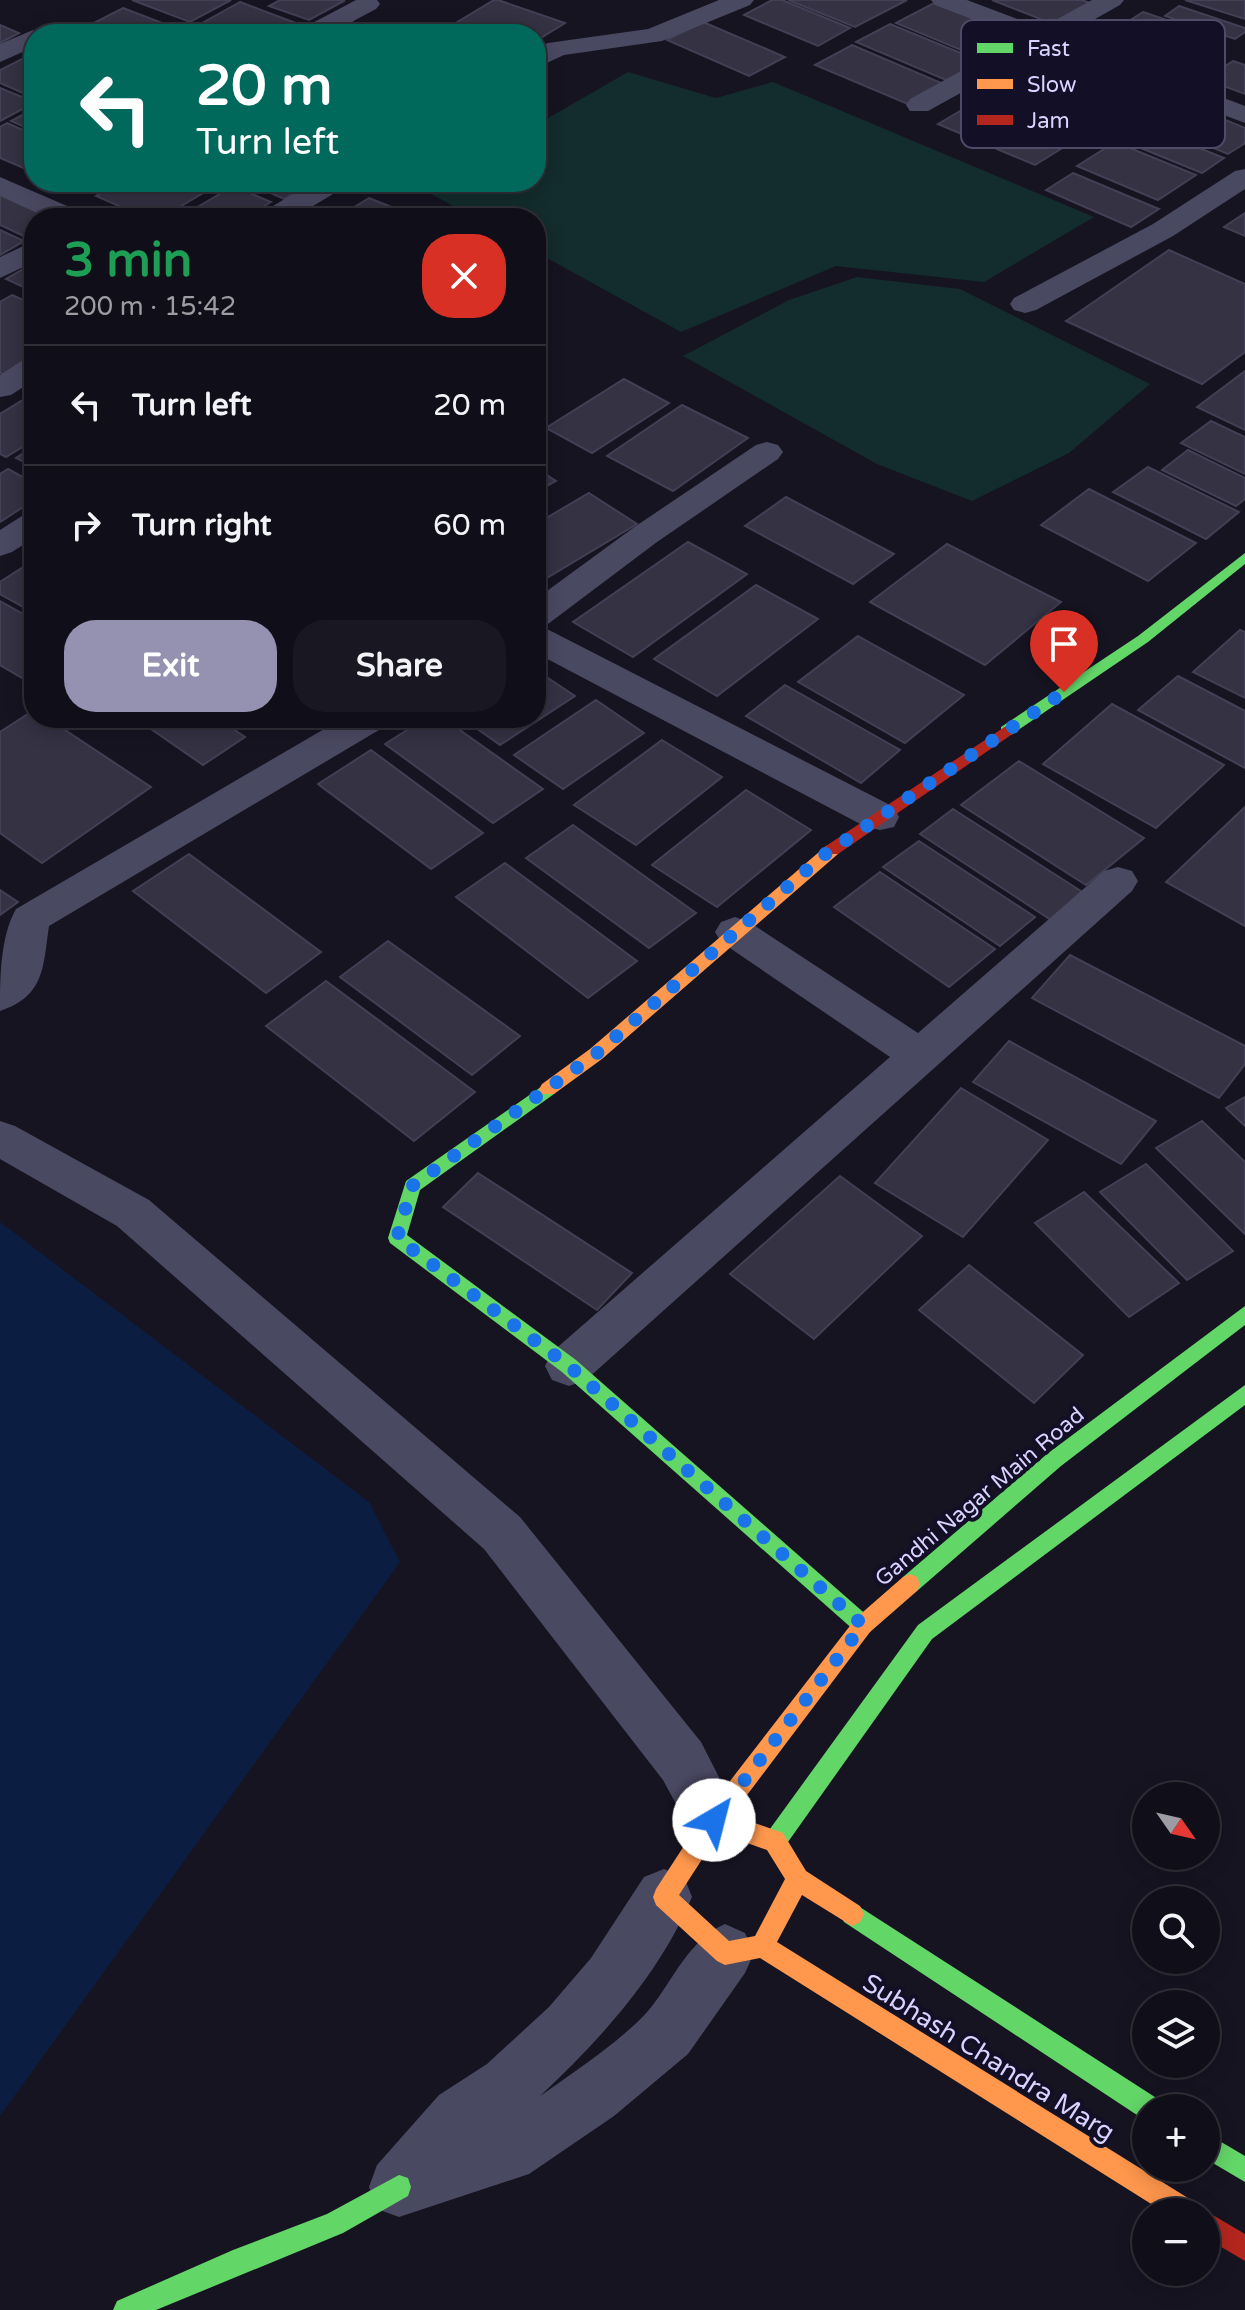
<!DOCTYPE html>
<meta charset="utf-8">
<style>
:root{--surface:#100f19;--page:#191822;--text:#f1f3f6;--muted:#9c9ca2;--line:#302f38;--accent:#9591b1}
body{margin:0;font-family:"Varela Round",sans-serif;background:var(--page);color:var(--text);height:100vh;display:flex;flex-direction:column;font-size:30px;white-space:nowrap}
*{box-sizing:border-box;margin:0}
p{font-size:26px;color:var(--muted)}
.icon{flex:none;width:44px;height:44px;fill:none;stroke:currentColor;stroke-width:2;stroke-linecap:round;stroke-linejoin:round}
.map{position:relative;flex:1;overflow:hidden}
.side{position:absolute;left:24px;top:208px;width:522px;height:520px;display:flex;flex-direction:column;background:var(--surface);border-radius:32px;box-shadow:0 4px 20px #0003,0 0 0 2px var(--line)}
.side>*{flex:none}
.top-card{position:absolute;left:24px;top:24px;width:522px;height:168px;border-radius:32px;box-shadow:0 4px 20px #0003,0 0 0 2px var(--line);background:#00695c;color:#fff;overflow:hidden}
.needle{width:52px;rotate:124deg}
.controls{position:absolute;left:1132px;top:1782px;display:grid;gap:16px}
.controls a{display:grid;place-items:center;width:88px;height:88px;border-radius:50%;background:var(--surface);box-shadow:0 4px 20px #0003,0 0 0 2px var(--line);font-size:40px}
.pin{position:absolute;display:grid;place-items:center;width:68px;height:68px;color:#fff;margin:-82px -34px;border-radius:50% 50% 50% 0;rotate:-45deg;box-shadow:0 0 8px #0007}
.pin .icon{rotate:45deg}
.me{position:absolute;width:88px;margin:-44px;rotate:37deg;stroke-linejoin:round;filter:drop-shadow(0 0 6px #0008)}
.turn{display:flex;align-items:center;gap:28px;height:168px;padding:0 40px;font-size:36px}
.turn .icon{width:104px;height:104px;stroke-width:2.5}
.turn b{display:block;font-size:56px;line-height:68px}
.round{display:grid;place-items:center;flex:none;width:84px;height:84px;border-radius:32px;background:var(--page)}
.headline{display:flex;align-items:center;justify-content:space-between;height:136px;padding:0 40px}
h1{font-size:48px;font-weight:800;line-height:60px;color:#1e9e55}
.button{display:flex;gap:16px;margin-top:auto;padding:16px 40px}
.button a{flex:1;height:92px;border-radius:32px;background:var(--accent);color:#fff;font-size:32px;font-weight:800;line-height:92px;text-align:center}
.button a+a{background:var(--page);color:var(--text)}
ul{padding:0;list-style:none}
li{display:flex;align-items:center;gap:24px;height:120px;padding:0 40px;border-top:2px solid var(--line)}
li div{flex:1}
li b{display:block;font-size:30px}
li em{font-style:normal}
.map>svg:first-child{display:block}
</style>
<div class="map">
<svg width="1245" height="2310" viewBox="0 0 1245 2310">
<rect width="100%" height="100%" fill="#161421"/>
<!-- green -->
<g fill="#132c2d">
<polygon points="628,72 716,98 773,82 1094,217 984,282 836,266 681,332 536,252 536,218 475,218 424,190 438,182 536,182 536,125"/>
<polygon points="857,277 960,289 1150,384 1069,453 972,501 877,464 683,356 789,300"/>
</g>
<!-- water -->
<polygon fill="#0b1e41" points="0,1222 369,1502 400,1562 0,2116"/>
<!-- building -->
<g fill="#343243" stroke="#433f54" stroke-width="2">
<polygon points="132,0 231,0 190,22"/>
<polygon points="280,0 342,0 344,1 309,20 269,6"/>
<polygon points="494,0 498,0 565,23 536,41 536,34 482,34 454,24"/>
<polygon points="772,0 782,0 850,28 818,46 744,15"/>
<polygon points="788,0 907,0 855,27"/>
<polygon points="992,0 1082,0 1090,3 1053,24"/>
<polygon points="1185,0 1245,0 1245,19"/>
<polygon points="240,2 301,25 285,34 236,34 204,22"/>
<polygon points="934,3 1023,38 985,60 896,23"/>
<polygon points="1179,6 1245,28 1245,32 1235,39 1165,16"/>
<polygon points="123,8 178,29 168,34 89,34 80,30"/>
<polygon points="1143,12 1220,38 1201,51 1124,24"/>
<polygon points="351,22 384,34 329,34"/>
<polygon points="703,22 785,57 749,76 667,40"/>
<polygon points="890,24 987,64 953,83 856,42"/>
<polygon points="0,25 19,33 0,43"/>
<polygon points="202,25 224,34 185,34"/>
<polygon points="852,45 946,85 910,105 815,65"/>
<polygon points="22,59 34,64 34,98 0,83 0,70"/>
<polygon points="1233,61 1245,65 1245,94 1205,79"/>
<polygon points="0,88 34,102 34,103 0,121"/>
<polygon points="989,94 1085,134 1035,165 938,124"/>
<polygon points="1177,100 1245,128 1245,143 1228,154 1145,120"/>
<polygon points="34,109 34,131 11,121"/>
<polygon points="7,123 34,135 34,167 28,170 0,158 0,127"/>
<polygon points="1137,123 1224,158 1202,173 1114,137"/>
<polygon points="1115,142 1196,175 1158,200 1077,166"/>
<polygon points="1073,173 1159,209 1131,227 1046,190"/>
<polygon points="121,182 193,182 210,189 161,218 146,218 96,196"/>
<polygon points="245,182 312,182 284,199"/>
<polygon points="233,186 271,202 244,218 179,218"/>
<polygon points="0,193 55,218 34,218 34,232 26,237 0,225"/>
<polygon points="369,198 419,218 336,218"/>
<polygon points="1245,213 1245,236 1224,227"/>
<polygon points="0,230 24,241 0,255"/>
<polygon points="1169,250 1245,284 1245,352 1202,384 1066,321"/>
<polygon points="34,263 34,292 6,279"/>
<polygon points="12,295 34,305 34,361 8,377 0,373 0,302"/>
<polygon points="1245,371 1245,430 1197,407"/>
<polygon points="624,379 669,403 592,453 546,428"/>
<polygon points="34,393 34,440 6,457 0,454 0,414"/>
<polygon points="682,405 748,438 673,491 607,456"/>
<polygon points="1211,421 1245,437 1245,474 1181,443"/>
<polygon points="34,446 34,467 16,458"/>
<polygon points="1188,450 1245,478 1245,499 1236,506 1162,470"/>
<polygon points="1148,467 1239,512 1206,539 1113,492"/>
<polygon points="536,468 556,481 536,492"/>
<polygon points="8,469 34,483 34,500 0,522 0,474"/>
<polygon points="1089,489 1196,543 1148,581 1041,525"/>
<polygon points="589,493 637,524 540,582 536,580 536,524"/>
<polygon points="786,497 894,554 853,584 745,526"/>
<polygon points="688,542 747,574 633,657 573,622"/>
<polygon points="947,544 1061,602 985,665 870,602"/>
<polygon points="34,560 34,613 0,594 0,582"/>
<polygon points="756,585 818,619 717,696 654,659"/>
<polygon points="0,601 34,620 34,685 0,665"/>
<polygon points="1240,630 1245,632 1245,698 1193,672"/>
<polygon points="858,636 964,695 905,743 798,682"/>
<polygon points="536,670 575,696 500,745 462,718 536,718"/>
<polygon points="1178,676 1245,711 1245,768 1138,710"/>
<polygon points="785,685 900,750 861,783 746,716"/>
<polygon points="596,700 644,733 563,789 514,755"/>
<polygon points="1112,704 1224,765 1156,828 1043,764"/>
<polygon points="34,710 34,718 47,718 151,787 42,863 0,833 0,732"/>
<polygon points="135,718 217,718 245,737 203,765"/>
<polygon points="426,718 443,718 543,789 493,823 385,744"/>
<polygon points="662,740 722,777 636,845 574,805"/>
<polygon points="371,750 483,833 431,869 318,784"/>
<polygon points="1019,761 1144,838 1086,885 961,805"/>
<polygon points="746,790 811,830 717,907 652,865"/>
<polygon points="1245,807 1245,926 1166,882"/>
<polygon points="953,809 1084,893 1051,920 920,834"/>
<polygon points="573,825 696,913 649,948 526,858"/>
<polygon points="919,841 1035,917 1000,946 883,867"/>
<polygon points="189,854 321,952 266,993 133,891"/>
<polygon points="505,863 637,961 588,998 456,897"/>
<polygon points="880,872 995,949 949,987 834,907"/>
<polygon points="0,890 18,902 0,915"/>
<polygon points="388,941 520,1036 472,1075 340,977"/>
<polygon points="1070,955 1245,1046 1245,1064 1219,1098 1032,998"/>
<polygon points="326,981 475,1092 414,1141 266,1026"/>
<polygon points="1009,1041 1156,1121 1121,1164 973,1082"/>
<polygon points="961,1088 1048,1140 963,1237 875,1183"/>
<polygon points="1245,1097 1245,1126 1226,1108"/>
<polygon points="1202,1121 1245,1162 1245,1234 1156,1148"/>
<polygon points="1146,1164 1233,1251 1187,1280 1100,1192"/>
<polygon points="478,1173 632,1273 597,1310 443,1207"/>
<polygon points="840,1176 922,1236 814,1339 730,1274"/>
<polygon points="1084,1192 1179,1283 1129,1317 1035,1223"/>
<polygon points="969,1265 1083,1355 1034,1403 919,1310"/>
</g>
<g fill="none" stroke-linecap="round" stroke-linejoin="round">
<!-- street -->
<g fill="#4a4962" fill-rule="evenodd">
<polygon points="356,0 377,0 380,4 376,9 329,34 297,34 301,29"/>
<polygon points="719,0 754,0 750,5 662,41 564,55 536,68 536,49 548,43 648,29"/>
<polygon points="931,0 967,0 1041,28 1092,0 1124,0 1120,5 1063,37 1245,106 1245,123 1044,47 928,111 910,111 906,105 910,99 1021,38 935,5"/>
<polygon points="33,30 43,34 34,34 34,47 0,62 0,44"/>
<polygon points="1245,169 1245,189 1173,236 1036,310 1025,313 1014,310 1010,304 1014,298 1153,224 1235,171"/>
<polygon points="0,177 81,212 85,218 48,218 0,196"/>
<polygon points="313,182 347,182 343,188 293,218 259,218 263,212"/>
<polygon points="34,241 34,262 0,278 0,257"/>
<polygon points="34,358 34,380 11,395 0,397 0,375 23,360"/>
<polygon points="767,442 778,445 783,452 778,459 657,542 548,624 537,627 549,630 894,807 899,817 894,827 880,830 866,827 536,653 536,599 633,528 756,445"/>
<polygon points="34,513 34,538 12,552 0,556 0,530 22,516"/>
<path d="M343,718H389L384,727L49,926C43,967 45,996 0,1011C0,979 0,937 16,909Z"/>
<polygon points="1118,867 1132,871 1138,881 1132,891 586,1380 569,1386 552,1380 545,1366 552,1352 890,1057 721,942 715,932 721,922 735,917 749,922 918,1033 1104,871"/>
<polygon points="0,1121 15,1126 149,1200 520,1517 701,1742 741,1820 733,1839 714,1847 695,1839 663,1780 484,1549 117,1226 0,1159"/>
<path d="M664,1869L684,1877L692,1897C660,1974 600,2040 540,2096C573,2073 622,2040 648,2011C673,1981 688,1940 725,1924L745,1933L754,1953L745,1973L688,2054L614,2116L529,2174L399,2217L377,2209L369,2187L377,2165L439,2095L487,2064L549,2007L591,1958L644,1877Z"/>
</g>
<!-- fast -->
<g fill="#63d668" fill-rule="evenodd">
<polygon points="1245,553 1245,564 1148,642 1011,735 1001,735 1001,727 1138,636"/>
<polygon points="548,1082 554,1084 557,1089 554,1094 420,1190 407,1235 576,1360 870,1618 874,1625 870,1632 863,1635 856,1632 562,1372 390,1243 388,1238 406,1181"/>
<polygon points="1245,1306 1245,1325 1061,1466 917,1591 910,1594 903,1591 900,1584 903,1577 1047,1454"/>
<polygon points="1245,1385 1245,1405 932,1639 783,1849 775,1852 767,1849 764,1841 767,1833 918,1625"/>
<polygon points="852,1902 1158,2099 1161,2108 1146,2108 1146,2119 1140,2117 844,1922 840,1914 844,1906"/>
<polygon points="1206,2133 1245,2156 1245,2182 1206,2159"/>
<polygon points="399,2175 408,2178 411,2187 408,2196 343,2233 156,2310 113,2310 117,2301 233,2250 327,2214"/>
</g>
<!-- slow -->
<g fill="#ff974d" fill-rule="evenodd">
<polygon points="832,844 840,850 838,854 602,1059 554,1094 542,1094 539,1089 542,1084 590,1049 826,846"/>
<path d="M910,1574L917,1577L920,1584L917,1591L870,1632L732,1815L783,1833L806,1871L860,1906L864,1914L860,1922L852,1926L802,1895L777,1942L1196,2203L1200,2212H1164L760,1958L725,1965L717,1961L656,1905L653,1897L656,1889L706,1812L856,1618L903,1577ZM719,1833L767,1850L785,1879L755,1936L729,1941L679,1895Z"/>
</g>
<!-- jam -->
<g fill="#b3261e" fill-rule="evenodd">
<polygon points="1006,726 1014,731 1011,735 838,854 826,854 824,850 826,846"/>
<polygon points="1206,2211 1245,2234 1245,2261 1206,2238"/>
</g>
</g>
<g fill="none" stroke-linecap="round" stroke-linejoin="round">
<!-- route -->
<polyline stroke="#1a73e8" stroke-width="14" stroke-dasharray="0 25.2" points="714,1820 863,1625 569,1366 397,1238 412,1186 596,1054 824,855 1064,692"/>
</g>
<g text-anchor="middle" stroke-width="8" stroke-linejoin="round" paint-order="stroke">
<!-- street labels -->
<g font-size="22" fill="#d9d4ff" stroke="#130f26">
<text transform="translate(979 1496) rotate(-40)" y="8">Gandhi Nagar Main Road</text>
</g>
<!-- near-street labels -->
<g font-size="26" fill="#d9d4ff" stroke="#130f26">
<text transform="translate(989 2057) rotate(32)" y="9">Subhash Chandra Marg</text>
</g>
</g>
<!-- legend -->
<rect x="961" y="20" width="264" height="128" rx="12" fill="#130f26" stroke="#4e4a67" stroke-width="2"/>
<rect x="977" y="43" width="36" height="10" fill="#63d668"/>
<rect x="977" y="79" width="36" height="10" fill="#ff974d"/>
<rect x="977" y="115" width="36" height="10" fill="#b3261e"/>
<g font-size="22" fill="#d9d4ff">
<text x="1027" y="56">Fast</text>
<text x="1027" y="92">Slow</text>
<text x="1027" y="128">Jam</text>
</g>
</svg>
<div class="controls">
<a><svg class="needle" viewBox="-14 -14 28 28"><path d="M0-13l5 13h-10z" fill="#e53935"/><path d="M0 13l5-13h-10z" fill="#9c9ca2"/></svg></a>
<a><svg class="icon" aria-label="search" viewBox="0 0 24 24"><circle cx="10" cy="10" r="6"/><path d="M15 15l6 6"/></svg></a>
<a><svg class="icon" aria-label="layers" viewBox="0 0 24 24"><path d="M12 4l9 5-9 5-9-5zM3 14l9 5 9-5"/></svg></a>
<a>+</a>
<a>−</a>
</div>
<div class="pin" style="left:1064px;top:692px;background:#d93025"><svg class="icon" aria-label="arrive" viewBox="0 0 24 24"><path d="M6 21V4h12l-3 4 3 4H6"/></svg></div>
<svg class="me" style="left:714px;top:1820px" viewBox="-20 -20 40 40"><circle r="19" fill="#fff"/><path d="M0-13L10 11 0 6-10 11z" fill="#1a73e8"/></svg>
<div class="top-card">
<div class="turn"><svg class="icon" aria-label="left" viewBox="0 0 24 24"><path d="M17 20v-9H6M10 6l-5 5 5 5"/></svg><div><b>20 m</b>Turn left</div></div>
</div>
<section class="side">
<div class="headline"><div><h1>3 min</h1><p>200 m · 15:42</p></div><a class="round" style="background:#d93025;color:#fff"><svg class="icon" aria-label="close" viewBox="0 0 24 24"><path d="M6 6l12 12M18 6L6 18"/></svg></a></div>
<ul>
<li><svg class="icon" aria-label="left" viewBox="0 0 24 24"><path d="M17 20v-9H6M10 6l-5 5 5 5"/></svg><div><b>Turn left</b></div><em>20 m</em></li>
<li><svg class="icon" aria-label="right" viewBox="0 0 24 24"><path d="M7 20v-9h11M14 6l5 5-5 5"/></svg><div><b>Turn right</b></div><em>60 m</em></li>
</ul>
<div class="button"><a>Exit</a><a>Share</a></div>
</section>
</div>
